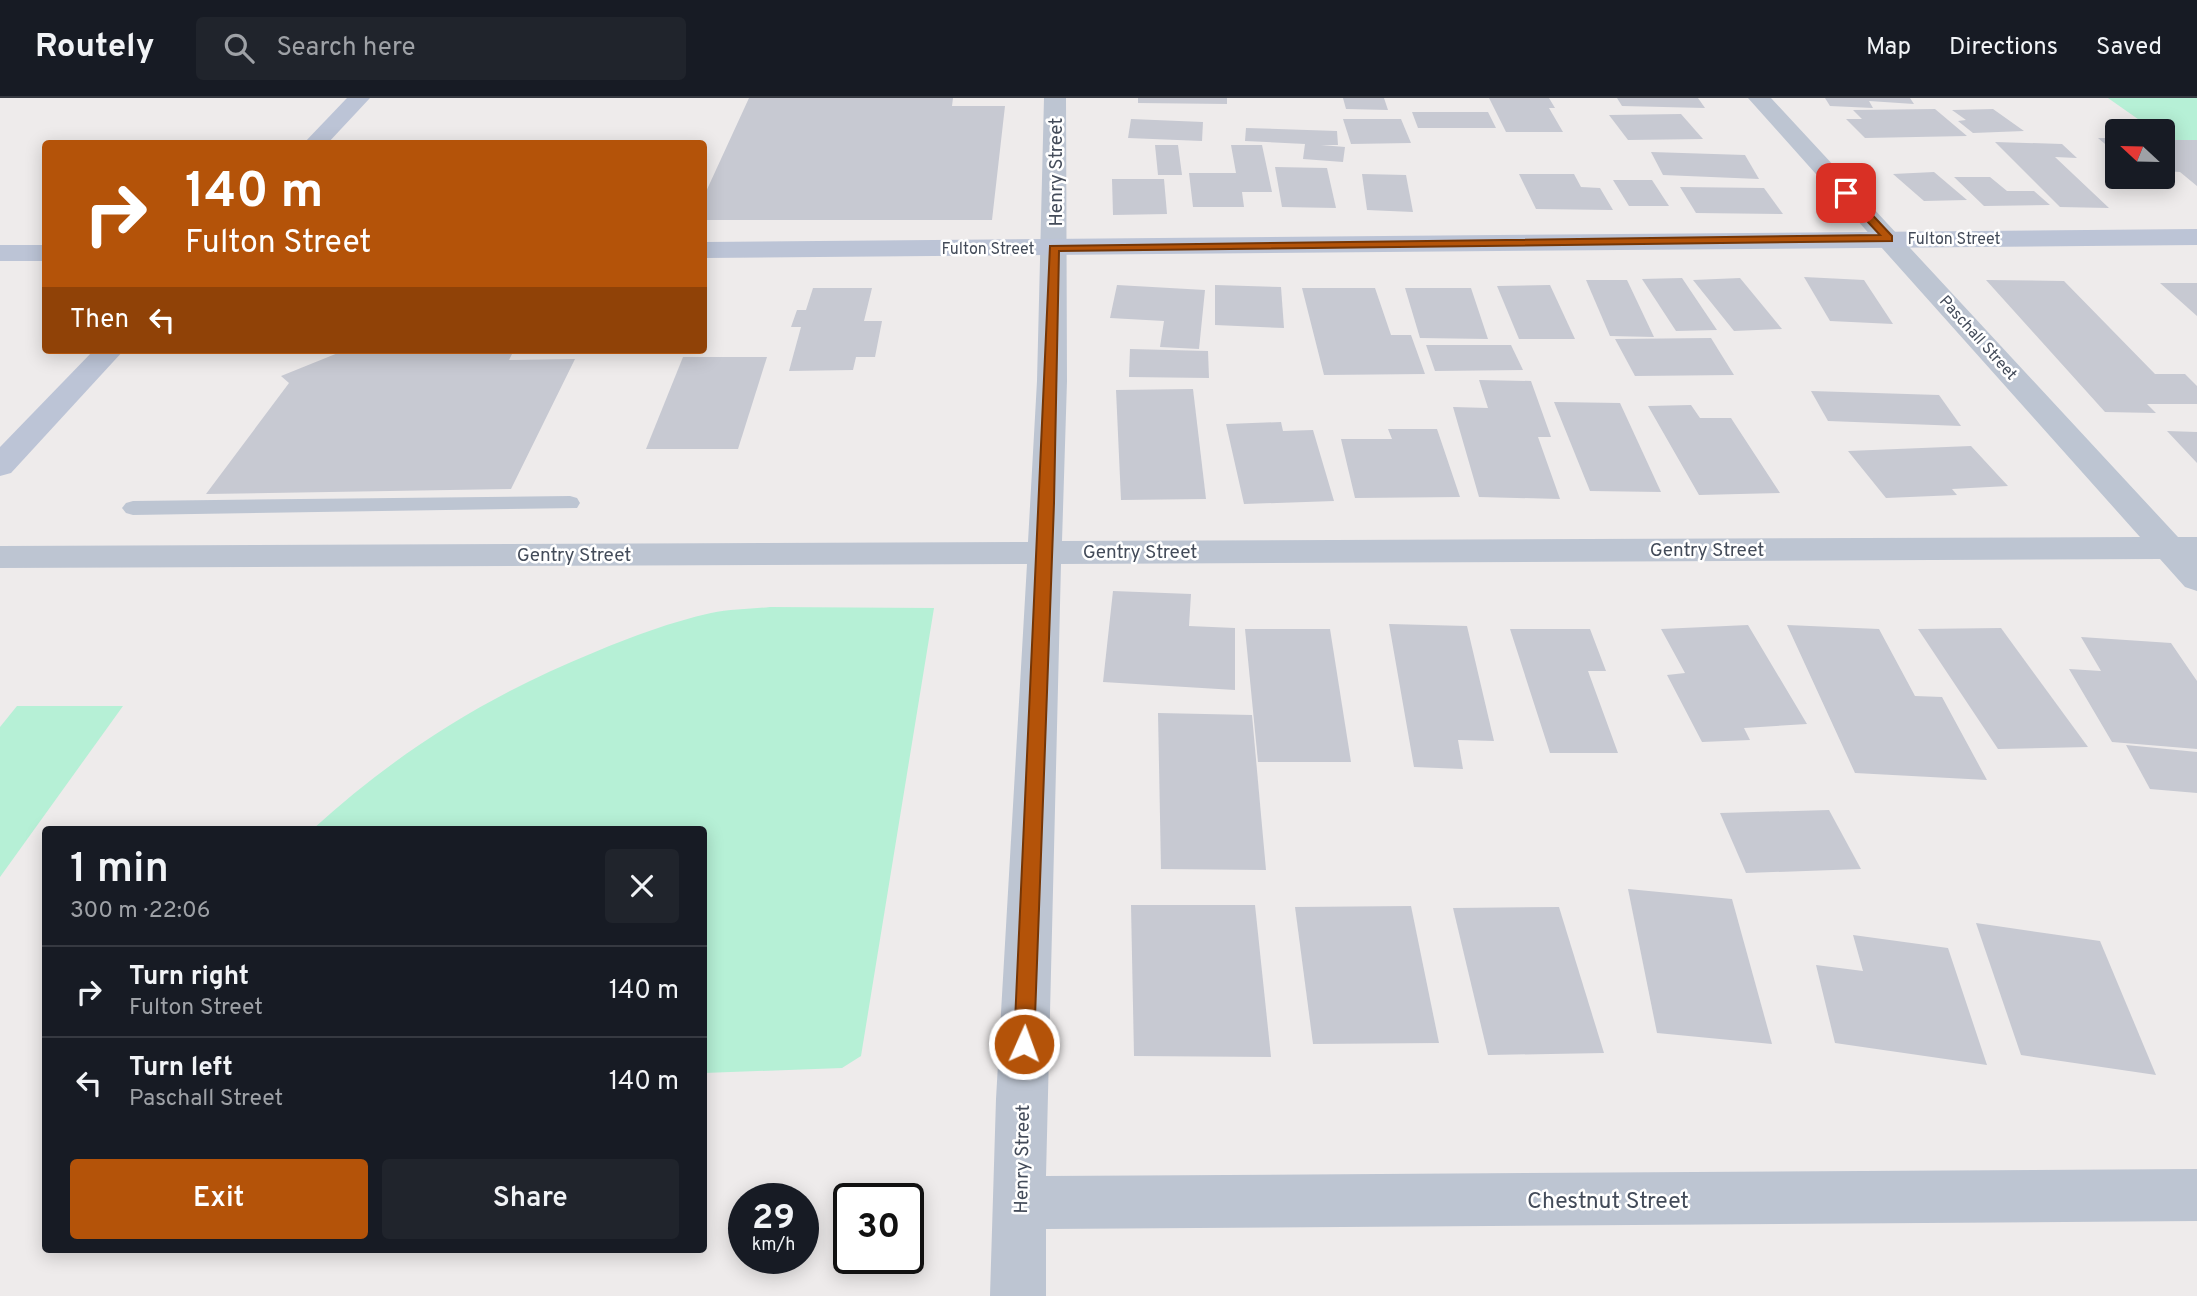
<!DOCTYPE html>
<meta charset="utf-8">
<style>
:root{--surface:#171b24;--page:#20242c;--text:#f1f3f6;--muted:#9ea1a6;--line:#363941;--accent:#b45309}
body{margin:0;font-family:Overpass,sans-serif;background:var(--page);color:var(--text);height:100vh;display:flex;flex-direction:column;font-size:26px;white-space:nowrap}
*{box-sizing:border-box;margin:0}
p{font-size:23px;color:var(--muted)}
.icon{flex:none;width:38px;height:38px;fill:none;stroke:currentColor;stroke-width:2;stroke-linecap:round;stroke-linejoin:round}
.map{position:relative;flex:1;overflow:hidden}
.panel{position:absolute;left:42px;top:728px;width:665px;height:427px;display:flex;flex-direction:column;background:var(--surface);border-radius:7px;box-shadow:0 4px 18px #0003}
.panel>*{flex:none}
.guide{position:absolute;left:42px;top:42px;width:665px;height:214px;border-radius:7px;box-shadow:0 4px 18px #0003;background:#b45309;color:#fff;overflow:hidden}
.needle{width:46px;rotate:292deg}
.fabs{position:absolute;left:2105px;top:21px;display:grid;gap:14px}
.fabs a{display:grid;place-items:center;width:70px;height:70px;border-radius:7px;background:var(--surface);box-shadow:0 4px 18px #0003;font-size:35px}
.speed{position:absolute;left:728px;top:1085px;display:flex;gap:14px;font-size:35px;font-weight:700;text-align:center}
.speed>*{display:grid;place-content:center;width:91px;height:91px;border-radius:50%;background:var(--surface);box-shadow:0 4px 18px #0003;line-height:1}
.speed small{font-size:18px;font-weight:400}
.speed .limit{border:4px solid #111;border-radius:10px;background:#fff;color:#111}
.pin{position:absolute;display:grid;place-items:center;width:60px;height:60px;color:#fff;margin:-30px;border-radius:14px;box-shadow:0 4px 10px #0006}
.me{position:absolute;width:77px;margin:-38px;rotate:2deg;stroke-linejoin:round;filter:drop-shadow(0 0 5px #0008)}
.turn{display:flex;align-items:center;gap:24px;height:147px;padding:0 28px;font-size:32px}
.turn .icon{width:91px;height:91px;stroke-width:2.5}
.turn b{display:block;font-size:49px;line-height:60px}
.then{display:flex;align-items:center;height:66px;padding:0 28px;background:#0003;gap:14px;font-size:26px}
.round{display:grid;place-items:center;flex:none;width:74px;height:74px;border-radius:7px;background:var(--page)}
.headline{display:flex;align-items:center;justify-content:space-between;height:119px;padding:0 28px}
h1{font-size:42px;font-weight:600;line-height:52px}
.button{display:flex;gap:14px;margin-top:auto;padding:14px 28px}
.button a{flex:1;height:80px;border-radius:7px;background:var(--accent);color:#fff;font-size:28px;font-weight:600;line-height:80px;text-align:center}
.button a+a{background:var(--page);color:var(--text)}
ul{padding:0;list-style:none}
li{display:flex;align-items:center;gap:21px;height:91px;padding:0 28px;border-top:2px solid var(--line)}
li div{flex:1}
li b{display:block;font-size:26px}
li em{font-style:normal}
header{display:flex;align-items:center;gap:42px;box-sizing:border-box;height:98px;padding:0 35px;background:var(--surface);border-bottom:2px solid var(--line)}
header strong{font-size:33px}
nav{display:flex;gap:38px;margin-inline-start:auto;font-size:24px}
.search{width:490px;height:63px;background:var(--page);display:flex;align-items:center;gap:18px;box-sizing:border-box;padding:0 24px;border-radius:7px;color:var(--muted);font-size:26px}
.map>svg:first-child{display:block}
</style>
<header>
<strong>Routely</strong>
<div class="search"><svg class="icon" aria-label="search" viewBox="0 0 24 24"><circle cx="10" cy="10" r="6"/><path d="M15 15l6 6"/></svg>Search here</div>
<nav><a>Map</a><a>Directions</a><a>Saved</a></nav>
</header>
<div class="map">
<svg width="2197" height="1198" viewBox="0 0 2197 1198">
<rect width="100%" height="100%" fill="#eeebeb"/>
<!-- green -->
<g fill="#b6f0d6">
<polygon points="2108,0 2197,0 2197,42 2167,42 2163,39 2163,33 2155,33"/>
<path d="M770,509L934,510L861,958L842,970L704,975V732L313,731C400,652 487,598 595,554C633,538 671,524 711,515C730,511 751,511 770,509Z"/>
<polygon points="17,608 123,608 0,779 0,629"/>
</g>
<!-- building -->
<g fill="#c7c9d2">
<polygon points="749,0 953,0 952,8 1005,8 992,122 704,122 704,98"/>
<polygon points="1138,0 1227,0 1227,6 1138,5"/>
<polygon points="1343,0 1384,0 1388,12 1346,11"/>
<polygon points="1489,0 1549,0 1555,10 1549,10 1563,34 1506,34"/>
<polygon points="1617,0 1698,0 1705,10 1622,8"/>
<polygon points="1825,0 1910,0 1914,6 1869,3 1873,10 1830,8"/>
<polygon points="1935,11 1967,38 1865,40 1846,21 1862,21 1853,12"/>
<polygon points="1993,11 2024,33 1973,35 1958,23 1966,22 1952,12"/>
<polygon points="1412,14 1488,14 1496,30 1418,30"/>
<polygon points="1681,16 1703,41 1628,42 1609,17"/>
<polygon points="1131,21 1203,24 1202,43 1128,40"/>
<polygon points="1343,21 1401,21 1411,45 1351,46"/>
<polygon points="1246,30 1337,33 1338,47 1321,47 1345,49 1343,64 1303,61 1305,46 1245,43"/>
<polygon points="2098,40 2118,40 2118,57"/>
<polygon points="2163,42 2197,42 2197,88 2180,74 2163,73"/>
<polygon points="1995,44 2062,46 2077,60 2055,59 2109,110 2060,109"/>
<polygon points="1155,47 1178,47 1182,77 1158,77"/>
<polygon points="1231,47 1262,47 1272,94 1242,94 1244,109 1193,109 1189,75 1236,75"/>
<polygon points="1651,54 1745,57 1759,81 1663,77"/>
<polygon points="1275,69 1327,70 1336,110 1282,109"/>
<polygon points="1934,74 1967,102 1924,103 1893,76"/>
<polygon points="1362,76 1406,77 1413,114 1367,112"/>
<polygon points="1519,76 1574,76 1581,89 1600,90 1613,112 1536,111"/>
<polygon points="1954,79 1990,79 2007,93 2034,93 2050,107 1984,108"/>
<polygon points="1112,81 1164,81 1167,116 1113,117"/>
<polygon points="1613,82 1652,82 1669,108 1629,108"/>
<polygon points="1680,89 1764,90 1783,116 1696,115"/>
<polygon points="1804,179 1864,182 1893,226 1830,223"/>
<polygon points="1682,180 1717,232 1676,233 1642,181"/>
<polygon points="1740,180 1782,231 1734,233 1693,182"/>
<polygon points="1586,182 1627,182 1654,239 1610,238"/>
<polygon points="1986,182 2064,183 2155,276 2185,276 2197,288 2197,306 2147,306 2156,315 2105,314"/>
<polygon points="2160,185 2197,185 2197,218"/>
<polygon points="1117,187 1205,192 1199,251 1160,249 1164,223 1110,220"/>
<polygon points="1215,187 1281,189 1284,230 1215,227"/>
<polygon points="1550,187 1575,241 1519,241 1497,188"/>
<polygon points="813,190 872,190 864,223 882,223 875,259 856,259 853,272 789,273 801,229 791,229 797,212 806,212"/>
<polygon points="1302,190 1375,190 1391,237 1411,237 1425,276 1324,277"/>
<polygon points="1405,190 1471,190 1488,241 1420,240"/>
<polygon points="1711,240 1734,277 1635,278 1615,241"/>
<polygon points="1426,247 1511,247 1523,272 1435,273"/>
<polygon points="1130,251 1208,253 1209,280 1129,279"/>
<polygon points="514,252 509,262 575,261 511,391 206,396 289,285 281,278 338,255"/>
<polygon points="683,259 767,259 738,351 646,351"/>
<polygon points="1479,282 1531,283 1551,339 1538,339 1560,401 1479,399 1453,309 1488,310"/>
<polygon points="1193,291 1206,401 1121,402 1116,292"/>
<polygon points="1811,293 1939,297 1961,328 1828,323"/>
<polygon points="1554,304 1620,305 1661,394 1590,393"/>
<polygon points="1691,307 1700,320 1731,320 1780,395 1699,397 1648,308"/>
<polygon points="1281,324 1283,333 1313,332 1334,403 1244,406 1226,326"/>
<polygon points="1388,331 1437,331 1460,399 1355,400 1341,341 1392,341"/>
<polygon points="2167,333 2197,334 2197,365"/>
<polygon points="1971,348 2008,388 1952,391 1957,397 1886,400 1848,353"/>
<polygon points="1113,493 1191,496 1189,528 1235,530 1235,592 1103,584"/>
<polygon points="1389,526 1467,528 1494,643 1458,642 1463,671 1414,669"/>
<polygon points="1748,527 1807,626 1744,630 1750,642 1702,644 1667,577 1685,575 1661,531"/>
<polygon points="1787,527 1879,531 1915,598 1942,599 1987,682 1855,675"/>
<polygon points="2001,530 2088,649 1998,651 1918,531"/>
<polygon points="1245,531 1330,531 1351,664 1258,664"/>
<polygon points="1510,531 1590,531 1606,573 1588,573 1618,655 1550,655"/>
<polygon points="2081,539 2171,545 2197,583 2197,651 2112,644 2069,571 2101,573"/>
<polygon points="1158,615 1252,617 1266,772 1161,771"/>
<polygon points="2126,647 2197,654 2197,695 2150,691"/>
<polygon points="1829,712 1861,771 1746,775 1720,715"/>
<polygon points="1628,791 1732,801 1772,946 1657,935"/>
<polygon points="1131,807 1255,807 1271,959 1134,958"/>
<polygon points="1411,808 1439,945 1313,946 1295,809"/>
<polygon points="1559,809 1604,955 1488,957 1453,810"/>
<polygon points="1976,825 2100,843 2156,977 2021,957"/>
<polygon points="1853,837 1948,850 1987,967 1835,945 1816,867 1863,873"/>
</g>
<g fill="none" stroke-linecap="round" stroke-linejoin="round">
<!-- lane -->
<polygon fill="#bdc5d2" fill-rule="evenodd" points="570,398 577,400 580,405 577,410 133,417 126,415 122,410 126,405 133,403"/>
<!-- street -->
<polygon fill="#bdc5d2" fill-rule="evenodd" points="1044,0 1066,0 1067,283 1062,443 2140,439 1748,0 1771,0 2178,439 2197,439 2197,493 2185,489 2160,461 1061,466 1046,1078 2197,1071 2197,1123 1046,1131 1046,1198 990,1198 996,1001 1027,466 0,470 0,448 1028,444 1037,283"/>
<!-- secondary -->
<g fill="#bcc4d6" fill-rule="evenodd">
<polygon points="347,0 370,0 327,46 303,46"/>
<polygon points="2197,131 2197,147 704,160 704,144"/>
<rect x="0" y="147" width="46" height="16"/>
<polygon points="94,252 124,252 11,375 0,378 0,349"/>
</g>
</g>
<!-- route -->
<polygon fill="#b45309" stroke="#753606" stroke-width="2" points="1843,93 1850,93 1892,138 1892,143 1059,153 1054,405 1034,946 1031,953 1024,955 1017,953 1014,946 1050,148 1880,137 1843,97"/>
<g text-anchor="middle" stroke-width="5" stroke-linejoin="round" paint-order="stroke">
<!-- far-street labels -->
<g font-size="16" fill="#434b59" stroke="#fff">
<text x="1954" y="146">Fulton Street</text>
<text x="988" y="156">Fulton Street</text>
<text transform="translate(1979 239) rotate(48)" y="6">Paschall Street</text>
</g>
<!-- street labels -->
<g font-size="19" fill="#434b59" stroke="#fff">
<text transform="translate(1055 74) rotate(-90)" y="7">Henry Street</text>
<text x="1707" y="458">Gentry Street</text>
<text x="1140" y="460">Gentry Street</text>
<text x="574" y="463">Gentry Street</text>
<text transform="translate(1021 1061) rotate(-89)" y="7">Henry Street</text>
</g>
<!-- near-street labels -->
<g font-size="23" fill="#434b59" stroke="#fff">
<text x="1608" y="1110">Chestnut Street</text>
</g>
</g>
</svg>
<div class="fabs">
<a><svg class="needle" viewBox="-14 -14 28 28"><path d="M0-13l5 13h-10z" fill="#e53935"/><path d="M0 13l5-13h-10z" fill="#9ea1a6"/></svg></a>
</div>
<div class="speed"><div>29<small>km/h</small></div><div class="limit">30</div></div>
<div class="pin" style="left:1846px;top:95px;background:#d93025"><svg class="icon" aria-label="arrive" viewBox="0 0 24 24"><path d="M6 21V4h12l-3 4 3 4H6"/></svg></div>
<svg class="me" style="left:1024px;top:946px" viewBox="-20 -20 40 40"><circle r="17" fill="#b45309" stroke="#fff" stroke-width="3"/><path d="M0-11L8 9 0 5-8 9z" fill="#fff"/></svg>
<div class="guide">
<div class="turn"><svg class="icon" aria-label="right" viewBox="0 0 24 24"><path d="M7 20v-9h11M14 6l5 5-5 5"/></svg><div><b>140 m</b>Fulton Street</div></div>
<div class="then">Then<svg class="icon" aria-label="left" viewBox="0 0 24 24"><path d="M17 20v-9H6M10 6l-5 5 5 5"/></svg></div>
</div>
<section class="panel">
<div class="headline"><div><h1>1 min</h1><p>300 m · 22:06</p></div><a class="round"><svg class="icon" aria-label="close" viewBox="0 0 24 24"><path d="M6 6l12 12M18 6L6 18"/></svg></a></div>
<ul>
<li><svg class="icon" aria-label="right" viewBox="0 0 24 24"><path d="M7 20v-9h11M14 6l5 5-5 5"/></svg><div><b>Turn right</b><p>Fulton Street</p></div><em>140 m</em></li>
<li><svg class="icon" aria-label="left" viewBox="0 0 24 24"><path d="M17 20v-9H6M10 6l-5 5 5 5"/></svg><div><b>Turn left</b><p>Paschall Street</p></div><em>140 m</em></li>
</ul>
<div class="button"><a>Exit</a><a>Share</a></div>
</section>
</div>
